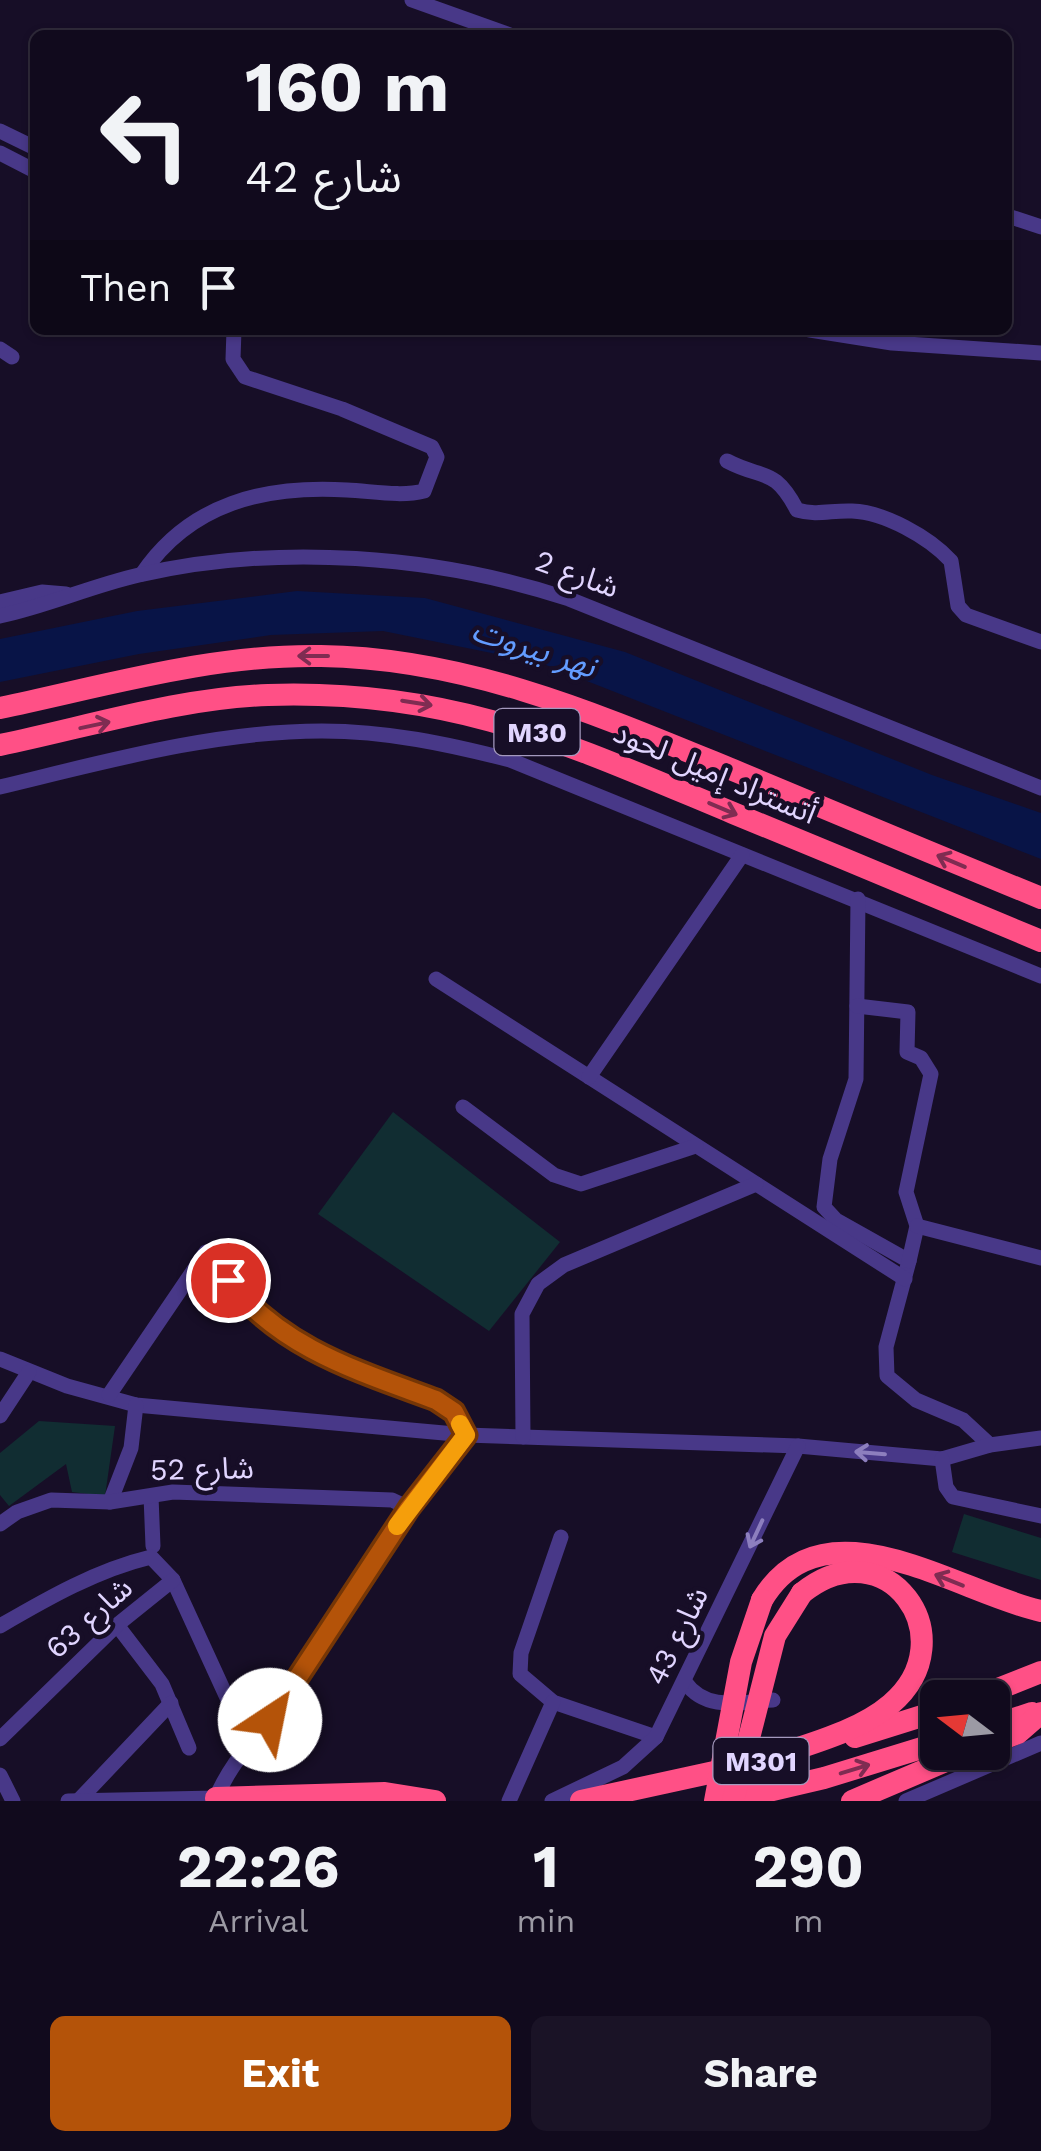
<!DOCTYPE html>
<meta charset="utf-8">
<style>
:root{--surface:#110a1d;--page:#1a1326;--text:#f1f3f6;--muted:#9c9aa4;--line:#302b3b;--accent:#b45309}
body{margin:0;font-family:"Work Sans","Noto Sans Arabic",sans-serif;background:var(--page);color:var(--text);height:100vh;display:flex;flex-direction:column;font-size:38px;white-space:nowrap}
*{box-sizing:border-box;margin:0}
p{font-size:32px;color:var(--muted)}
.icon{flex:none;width:55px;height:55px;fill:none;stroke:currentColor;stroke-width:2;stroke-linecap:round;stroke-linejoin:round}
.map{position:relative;height:1801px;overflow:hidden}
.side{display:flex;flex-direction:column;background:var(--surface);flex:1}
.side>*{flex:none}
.top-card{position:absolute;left:30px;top:30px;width:982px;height:305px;border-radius:15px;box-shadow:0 2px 8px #0004,0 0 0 2px var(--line);background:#110a1d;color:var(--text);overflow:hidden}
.needle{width:65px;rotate:286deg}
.buttons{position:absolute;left:920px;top:1680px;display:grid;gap:20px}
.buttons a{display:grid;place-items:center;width:90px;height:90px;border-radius:15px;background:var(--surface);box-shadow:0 2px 8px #0004,0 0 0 2px var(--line);font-size:50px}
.pin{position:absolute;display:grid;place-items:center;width:85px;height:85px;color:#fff;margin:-42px;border:5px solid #fff;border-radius:50%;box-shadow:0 2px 10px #0007}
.me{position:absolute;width:110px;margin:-55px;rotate:34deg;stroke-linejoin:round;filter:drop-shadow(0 0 8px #0008)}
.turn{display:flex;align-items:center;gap:35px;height:210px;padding:0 50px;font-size:45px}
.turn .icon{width:130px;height:130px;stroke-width:2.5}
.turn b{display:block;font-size:70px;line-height:85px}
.then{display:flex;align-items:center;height:95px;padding:0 50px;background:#0003;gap:20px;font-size:38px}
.eta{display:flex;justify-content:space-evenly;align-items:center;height:170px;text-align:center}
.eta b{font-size:60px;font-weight:700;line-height:70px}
.button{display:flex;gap:20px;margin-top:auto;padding:20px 50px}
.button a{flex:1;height:115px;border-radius:15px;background:var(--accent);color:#fff;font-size:40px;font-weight:700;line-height:115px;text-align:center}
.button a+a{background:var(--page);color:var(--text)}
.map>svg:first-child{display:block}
</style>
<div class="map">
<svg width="1041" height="1801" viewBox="0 0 1041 1801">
<rect width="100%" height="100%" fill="#170e27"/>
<!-- green -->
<g fill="#112d32">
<polygon points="393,1112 560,1242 489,1331 318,1214"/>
<polygon points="39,1421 115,1426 105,1496 72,1492 66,1464 9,1506 0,1495 0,1453"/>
<polygon points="964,1514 1041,1538 1041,1580 952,1552"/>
</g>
<!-- water -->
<polygon fill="#081447" points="297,591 425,598 625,652 932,775 1041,813 1041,859 541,663 383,631 271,635 139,654 0,682 0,639 137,611"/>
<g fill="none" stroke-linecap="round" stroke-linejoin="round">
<!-- minor -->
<g stroke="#483888" stroke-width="15">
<polyline points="412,0 510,35"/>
<polyline points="0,131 35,148"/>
<polyline points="0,153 35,171"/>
<polyline points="1008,216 1041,227"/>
<polyline points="810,330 892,343 1041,353"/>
<polyline points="0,349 12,357"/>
<path d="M727,461C763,480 774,466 797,510C818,516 831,510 852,511C884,512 929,537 951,561L958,606L966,615L1041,642"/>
<path d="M142,574C190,503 265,485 347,490C371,491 401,497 424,491L437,457L432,447L342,409L245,377L233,359L234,330"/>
<polyline points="0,602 42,592 66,594"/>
<path d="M0,616C47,606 91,586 139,575C277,543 436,555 569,599L1041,788"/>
<path d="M0,787C104,762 215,731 322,731C387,731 448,744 510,760L1041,976"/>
<polyline points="858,899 856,1079 830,1159 824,1207 836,1220 909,1261 886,1347 887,1376 916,1400 963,1420 990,1445"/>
<polyline points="436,979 905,1279"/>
<polyline points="857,1006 908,1012 907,1052 921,1058 931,1074 906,1192 917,1226 909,1261"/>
<polyline points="589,1077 742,855"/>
<polyline points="463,1107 554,1175 581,1184 696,1146"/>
<polyline points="917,1226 1041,1258"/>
<polyline points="0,1359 67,1386 136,1405 466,1435 798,1446 942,1459 990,1445 1041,1438"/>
<polyline points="0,1416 29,1372"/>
<polyline points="523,1437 522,1314 538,1284 564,1265 756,1184"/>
<polyline points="942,1459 946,1487 953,1497 1041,1516"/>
<polyline points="151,1496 153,1546"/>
<polyline points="110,1502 131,1448 136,1405"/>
<polyline points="0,1524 17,1512 51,1500 110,1502 173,1492 392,1500 409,1508"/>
<polyline points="561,1537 521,1653 520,1674 553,1702 656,1737"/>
<polyline points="117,1625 162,1684 189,1748"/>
<path d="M0,1626C48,1598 97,1570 151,1557L173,1580L250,1748"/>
<path d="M685,1682C706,1712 741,1702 773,1700"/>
<polyline points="0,1739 117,1625 173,1580"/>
<polyline points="0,1775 13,1801"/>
<polyline points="79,1800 171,1703"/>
<path d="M68,1801L216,1798C232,1758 267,1726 290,1690C346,1603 402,1517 466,1435L454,1412L436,1400C374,1377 296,1357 249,1307C233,1291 220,1270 206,1252L109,1395"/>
<polyline points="509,1801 553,1702"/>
<polyline points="552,1801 623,1767 656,1737 798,1446"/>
<polyline points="906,1801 1041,1743"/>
</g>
<!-- highway -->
<g stroke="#ff5086" stroke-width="22">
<path d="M0,708C105,686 212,654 321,656C468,658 599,715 733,770C836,813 938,856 1041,898"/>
<path d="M0,745C87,727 179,698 268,695C454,689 567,744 733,813C836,855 938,898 1041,941"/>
<path d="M762,1600C824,1496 958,1593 1041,1611"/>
<polyline points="975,1698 1041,1672"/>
<polyline points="992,1726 1032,1713"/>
<polyline points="855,1737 938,1711"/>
<polyline points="992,1743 1018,1733 1041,1713"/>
<path d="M757,1762C800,1746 856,1734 891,1704C968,1638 886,1525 802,1593"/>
<polyline points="216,1798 385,1793 435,1801"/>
<polyline points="581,1801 737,1767"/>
<polyline points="726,1801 824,1778 938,1743"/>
<polyline points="852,1801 967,1752"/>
</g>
<!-- highway-bridge -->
<g stroke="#ff5086" stroke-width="22">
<polyline points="715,1801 741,1662 762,1600"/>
<polyline points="733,1801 775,1636 802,1593"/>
</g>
</g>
<!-- one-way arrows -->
<defs><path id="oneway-shaft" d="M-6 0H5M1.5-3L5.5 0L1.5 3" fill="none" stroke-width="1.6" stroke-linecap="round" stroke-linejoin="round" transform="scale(2.5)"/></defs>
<g stroke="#7f2c52">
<use href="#oneway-shaft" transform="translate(313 656) rotate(180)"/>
<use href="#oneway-shaft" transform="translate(417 703) rotate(9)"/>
<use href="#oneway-shaft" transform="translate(95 725) rotate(-12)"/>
<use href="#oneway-shaft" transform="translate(723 809) rotate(23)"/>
<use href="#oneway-shaft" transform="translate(951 861) rotate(-157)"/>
<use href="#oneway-shaft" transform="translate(949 1580) rotate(-158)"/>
<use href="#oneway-shaft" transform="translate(855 1769) rotate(-17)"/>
</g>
<g stroke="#8d7fbe">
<use href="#oneway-shaft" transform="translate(870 1453) rotate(-175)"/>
<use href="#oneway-shaft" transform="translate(756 1534) rotate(115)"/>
</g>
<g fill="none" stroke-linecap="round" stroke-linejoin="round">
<defs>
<path id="route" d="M228,1280C280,1348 358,1371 436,1400L454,1412L466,1435L409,1508L270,1720"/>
</defs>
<!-- route casing -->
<use href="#route" stroke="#753606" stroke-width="25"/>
<!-- route -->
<use href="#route" stroke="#b45309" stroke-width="18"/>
<!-- slow -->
<polyline stroke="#f59e0b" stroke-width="18" points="397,1526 466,1435 460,1424"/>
</g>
<g text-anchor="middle" stroke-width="9" stroke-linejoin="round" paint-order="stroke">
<!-- shield labels -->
<g fill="#170e27" stroke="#a499be" stroke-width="2.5">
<rect x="494.5" y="709" width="85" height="46" rx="8"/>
<rect x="713.5" y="1738" width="95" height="46" rx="8"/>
</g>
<g font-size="28" font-weight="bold" fill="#e1d5ff">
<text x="537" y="742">M30</text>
<text x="761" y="1771">M301</text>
</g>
<!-- street labels -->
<g font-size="30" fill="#e1d5ff" stroke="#170e27">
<text transform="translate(577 574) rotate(20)" y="10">شارع 2</text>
<text transform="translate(715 773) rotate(23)" y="10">أتستراد إميل لحود</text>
<text transform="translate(202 1469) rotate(-1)" y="10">شارع 52</text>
<text transform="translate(89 1618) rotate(-42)" y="10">شارع 63</text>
<text transform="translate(677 1636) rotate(-64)" y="10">شارع 43</text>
</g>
<!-- water labels -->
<g font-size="32" font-style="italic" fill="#639cff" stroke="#170e27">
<text transform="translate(534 648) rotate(18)" y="11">نهر بيروت</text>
</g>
</g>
</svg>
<div class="buttons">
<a><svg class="needle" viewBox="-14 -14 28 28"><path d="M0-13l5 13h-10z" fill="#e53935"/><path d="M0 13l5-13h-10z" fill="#9c9aa4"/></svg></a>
</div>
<div class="pin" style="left:228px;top:1280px;background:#d93025"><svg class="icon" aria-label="arrive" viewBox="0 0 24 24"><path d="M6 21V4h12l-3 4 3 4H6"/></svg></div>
<svg class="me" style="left:270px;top:1720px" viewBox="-20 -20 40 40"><circle r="19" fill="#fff"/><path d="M0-13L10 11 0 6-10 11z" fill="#b45309"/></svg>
<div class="top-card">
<div class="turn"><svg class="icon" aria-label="left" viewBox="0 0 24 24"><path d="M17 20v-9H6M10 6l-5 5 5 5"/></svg><div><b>160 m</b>شارع 42</div></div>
<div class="then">Then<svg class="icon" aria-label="arrive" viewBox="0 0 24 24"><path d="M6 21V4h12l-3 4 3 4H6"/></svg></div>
</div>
</div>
<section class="side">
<div class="eta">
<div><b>22:26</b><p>Arrival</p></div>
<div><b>1</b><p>min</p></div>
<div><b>290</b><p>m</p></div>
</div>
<div class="button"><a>Exit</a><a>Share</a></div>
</section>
